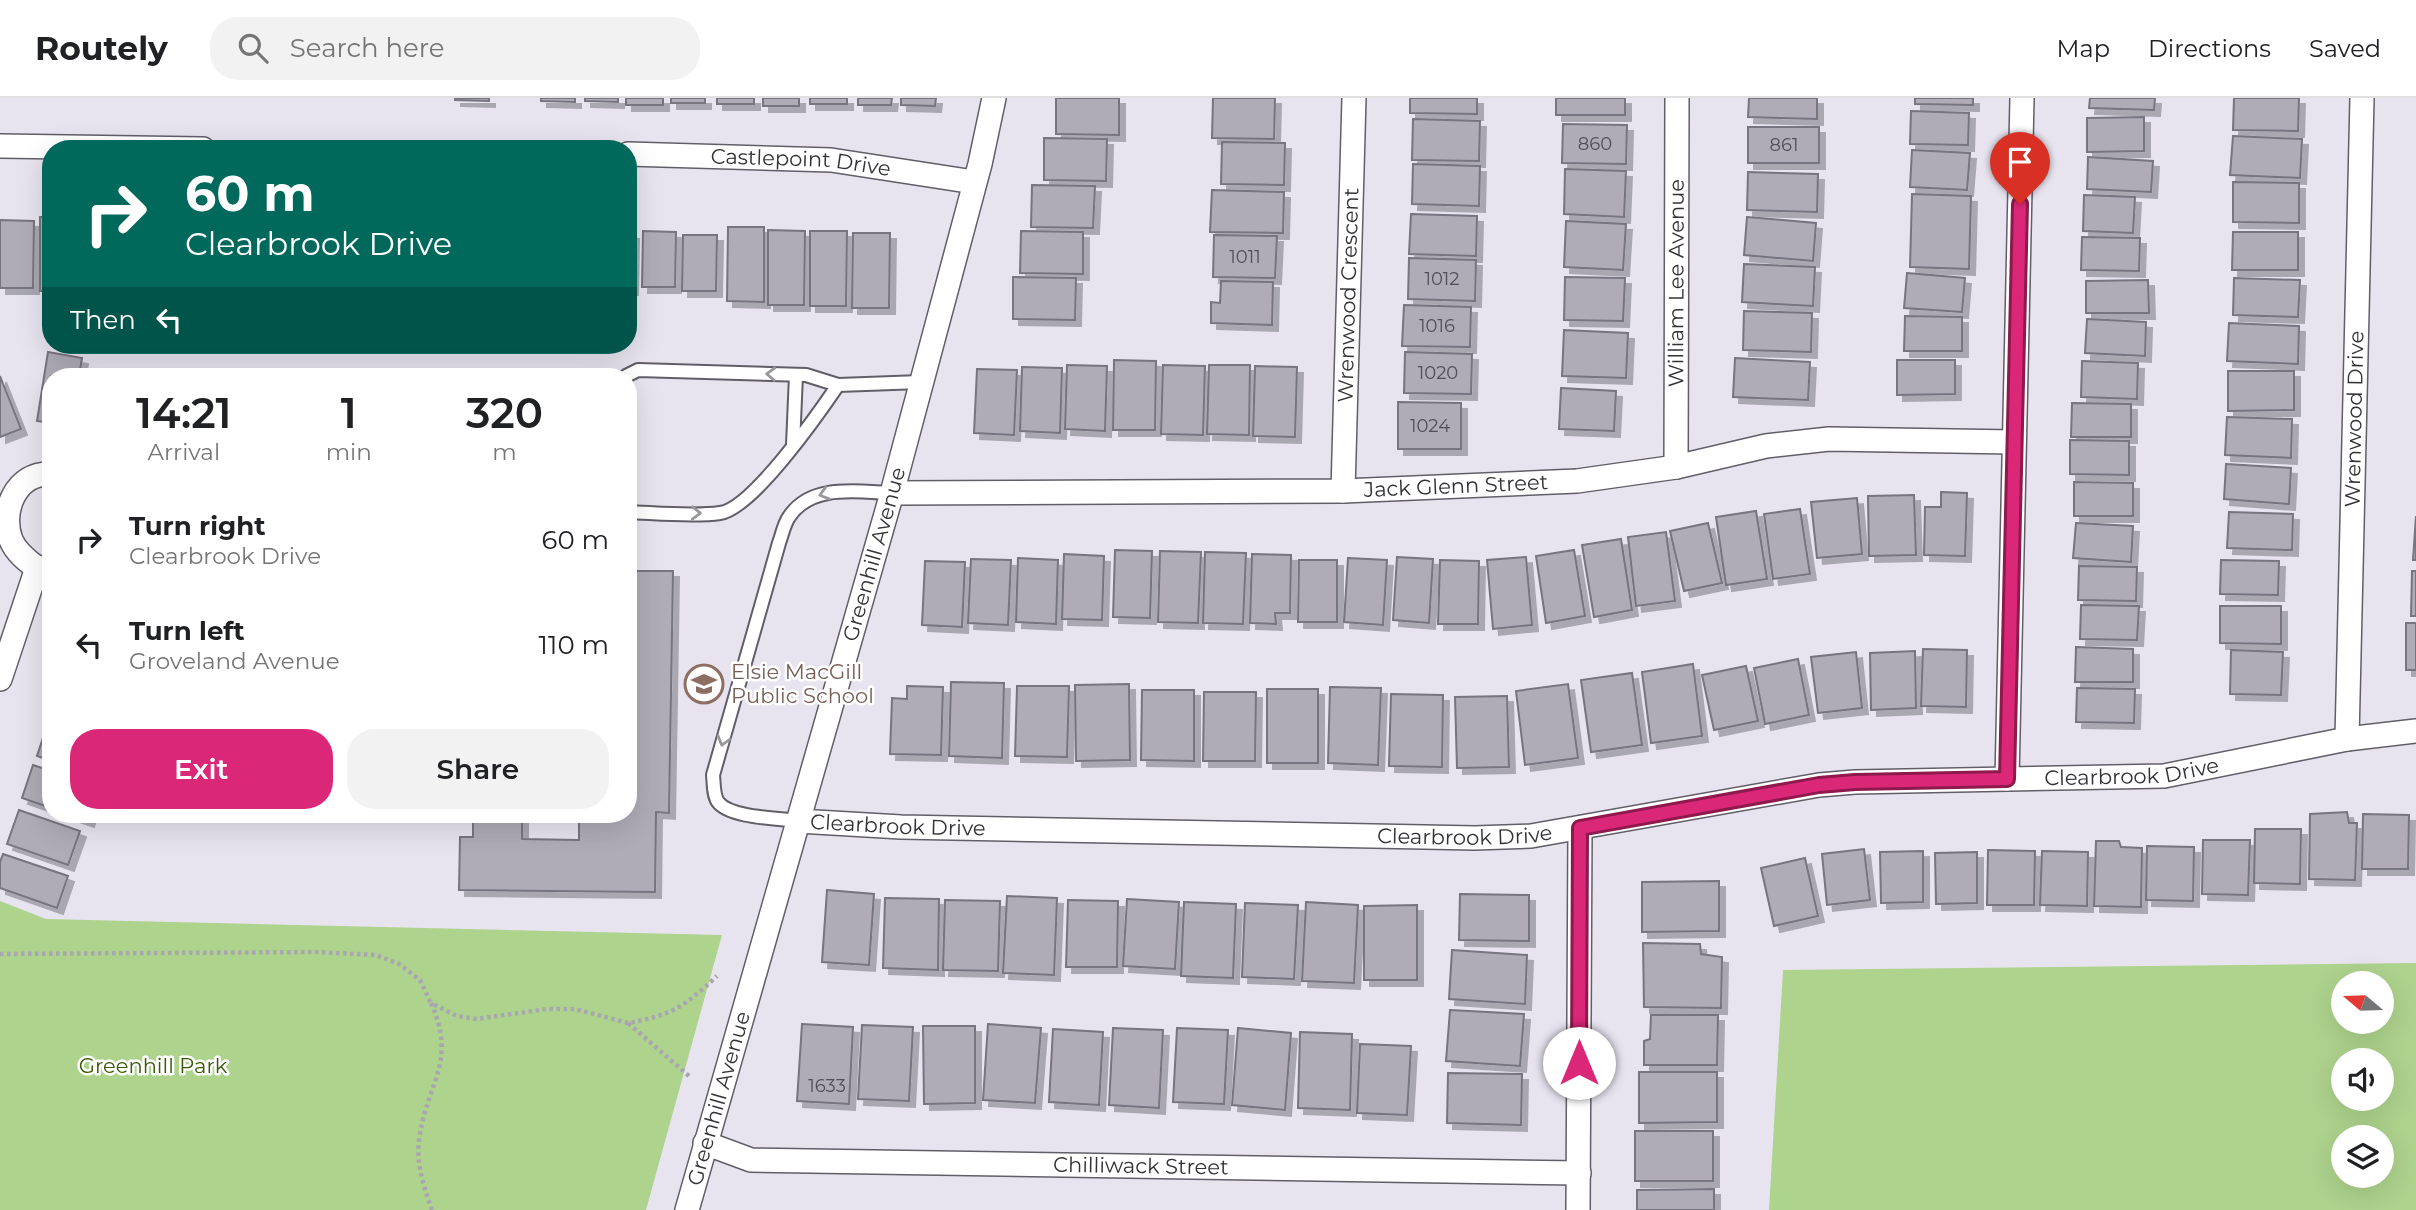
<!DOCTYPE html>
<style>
:root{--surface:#fff;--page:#f2f2f2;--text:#202124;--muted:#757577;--line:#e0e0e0;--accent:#db2777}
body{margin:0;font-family:Montserrat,sans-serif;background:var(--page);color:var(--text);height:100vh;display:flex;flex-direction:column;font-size:26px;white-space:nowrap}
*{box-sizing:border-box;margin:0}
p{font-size:23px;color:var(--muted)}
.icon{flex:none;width:38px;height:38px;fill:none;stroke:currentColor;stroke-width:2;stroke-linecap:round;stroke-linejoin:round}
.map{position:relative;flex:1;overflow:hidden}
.details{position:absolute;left:42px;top:270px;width:595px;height:455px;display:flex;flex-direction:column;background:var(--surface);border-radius:28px;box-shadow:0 7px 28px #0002}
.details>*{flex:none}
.banner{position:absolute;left:42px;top:42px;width:595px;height:214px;border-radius:28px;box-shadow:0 7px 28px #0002;background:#00695c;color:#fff;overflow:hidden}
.needle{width:46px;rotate:289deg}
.tools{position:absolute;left:2331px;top:873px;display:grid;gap:14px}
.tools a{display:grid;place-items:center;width:63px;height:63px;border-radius:50%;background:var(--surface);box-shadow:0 7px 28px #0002;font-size:35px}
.pin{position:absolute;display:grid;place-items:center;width:60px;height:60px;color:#fff;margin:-72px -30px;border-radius:50% 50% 50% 0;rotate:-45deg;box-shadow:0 0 7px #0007}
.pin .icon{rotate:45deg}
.me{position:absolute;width:77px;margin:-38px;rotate:0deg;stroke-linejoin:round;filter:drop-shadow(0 0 5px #0008)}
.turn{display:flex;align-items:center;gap:24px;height:147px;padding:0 28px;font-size:32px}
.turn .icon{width:91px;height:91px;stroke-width:2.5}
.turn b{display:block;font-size:49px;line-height:60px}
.then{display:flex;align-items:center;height:66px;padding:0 28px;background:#0003;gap:14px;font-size:26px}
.eta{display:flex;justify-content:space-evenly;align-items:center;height:119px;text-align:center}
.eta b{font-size:42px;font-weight:600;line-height:49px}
.primary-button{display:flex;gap:14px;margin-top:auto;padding:14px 28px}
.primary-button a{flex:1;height:80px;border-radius:28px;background:var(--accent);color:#fff;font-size:28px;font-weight:600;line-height:80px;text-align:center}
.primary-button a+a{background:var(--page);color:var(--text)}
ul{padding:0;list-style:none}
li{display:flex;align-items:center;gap:21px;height:105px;padding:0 28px}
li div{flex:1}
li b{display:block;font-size:26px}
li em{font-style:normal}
header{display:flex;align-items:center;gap:42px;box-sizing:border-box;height:98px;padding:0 35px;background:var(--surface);border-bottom:2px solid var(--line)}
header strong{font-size:33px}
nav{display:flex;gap:38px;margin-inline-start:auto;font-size:24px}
.search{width:490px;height:63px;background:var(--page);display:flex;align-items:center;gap:18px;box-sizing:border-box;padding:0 24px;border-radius:28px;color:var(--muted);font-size:26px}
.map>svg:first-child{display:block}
</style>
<header>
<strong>Routely</strong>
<div class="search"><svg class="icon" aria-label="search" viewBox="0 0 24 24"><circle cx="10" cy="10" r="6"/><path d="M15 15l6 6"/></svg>Search here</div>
<nav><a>Map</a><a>Directions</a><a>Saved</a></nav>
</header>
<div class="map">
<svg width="2416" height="1112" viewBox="0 0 2416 1112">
<defs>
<filter id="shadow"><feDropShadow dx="6" dy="6" stdDeviation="0" flood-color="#0004"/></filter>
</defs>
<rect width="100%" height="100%" fill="#e7e4f0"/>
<!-- green -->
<g fill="#aed38d" fill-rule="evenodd">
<polygon points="0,803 46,821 722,837 646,1112 0,1112"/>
<path d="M2416,865V1112H1769L1783,872ZM2343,886H2382V924H2343ZM2343,962H2382V1001H2343ZM2343,1040H2382V1078H2343Z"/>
</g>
<!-- building -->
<g fill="#afabb7" stroke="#77747f" stroke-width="2" filter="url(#shadow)">
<polygon points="455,0 489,0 489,3 455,2"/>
<polygon points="541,0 575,0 575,4 541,3"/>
<polygon points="585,0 618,0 618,4 585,3"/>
<rect x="626" y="0" width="37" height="7"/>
<rect x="671" y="0" width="34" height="5"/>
<rect x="717" y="0" width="37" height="6"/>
<rect x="763" y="0" width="36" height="8"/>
<rect x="810" y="0" width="37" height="6"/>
<polygon points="858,0 892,0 891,7 858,7"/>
<polygon points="901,0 936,0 935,8 901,7"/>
<polygon points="1056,0 1119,0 1119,37 1056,36"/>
<polygon points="1213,0 1275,0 1274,41 1212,40"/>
<polygon points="1410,0 1477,0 1477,16 1410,15"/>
<rect x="1556" y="0" width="69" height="17"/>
<polygon points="1749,0 1817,0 1817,21 1748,19"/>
<polygon points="1915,0 1973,0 1973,7 1915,6"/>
<polygon points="2090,0 2155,0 2154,12 2089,10"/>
<polygon points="2234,0 2299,0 2298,33 2233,32"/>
<polygon points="1911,13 1969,15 1968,47 1910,46"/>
<polygon points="2144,19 2144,53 2087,54 2087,20"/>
<polygon points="1413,21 1480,23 1479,63 1412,62"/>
<polygon points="1563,26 1627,27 1626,66 1562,65"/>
<rect x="1748" y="29" width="71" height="36"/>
<polygon points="2233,38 2302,41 2300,80 2230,77"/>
<polygon points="1044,40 1107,41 1106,83 1044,82"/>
<polygon points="1222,44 1285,45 1284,87 1221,86"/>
<polygon points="1912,52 1970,55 1967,92 1910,89"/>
<polygon points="2088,59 2153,63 2151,94 2087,91"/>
<polygon points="1413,66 1480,68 1479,108 1412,106"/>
<polygon points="1565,71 1626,73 1624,119 1564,116"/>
<polygon points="1748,74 1818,76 1817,114 1747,112"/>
<polygon points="2233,84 2299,85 2299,125 2233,124"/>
<polygon points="1032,87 1095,88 1093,130 1031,129"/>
<polygon points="1212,92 1284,94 1283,135 1210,134"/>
<polygon points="1912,96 1971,98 1969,171 1910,169"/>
<polygon points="2084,97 2135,99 2133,135 2083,133"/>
<polygon points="1411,116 1477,118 1476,158 1409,156"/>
<rect x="40" y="119" width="11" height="74"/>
<polygon points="1747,119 1816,125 1813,163 1744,157"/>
<polygon points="0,122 34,123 33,190 0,190"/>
<polygon points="1566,123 1626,126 1623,172 1564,169"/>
<polygon points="728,129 764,129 764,204 727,203"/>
<polygon points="768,132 805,133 804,207 768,207"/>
<polygon points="643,133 676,134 675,189 642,189"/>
<polygon points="810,133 847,133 846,208 810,208"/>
<polygon points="1021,133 1083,134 1083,176 1020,175"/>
<polygon points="2233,134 2298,134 2298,172 2232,172"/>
<polygon points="628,135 633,135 632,191 628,191"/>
<polygon points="853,135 890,135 889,210 852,210"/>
<polygon points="683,137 717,137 716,193 682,193"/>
<polygon points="1214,137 1277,138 1275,180 1213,179"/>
<polygon points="2082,139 2140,140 2139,173 2081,172"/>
<polygon points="1409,160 1476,162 1475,203 1408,201"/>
<polygon points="1744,166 1815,169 1813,208 1742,204"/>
<polygon points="1907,175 1965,180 1962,214 1904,210"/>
<polygon points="1013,179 1076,180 1075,222 1013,221"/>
<polygon points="1565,179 1625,180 1623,223 1564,222"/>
<polygon points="2234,180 2300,182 2298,219 2233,217"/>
<polygon points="2148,182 2149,215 2086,215 2086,183"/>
<polygon points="1221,183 1273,184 1272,227 1211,225 1211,204 1220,205"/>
<polygon points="1404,207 1471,209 1470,249 1402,248"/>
<polygon points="1744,213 1812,215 1811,254 1743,252"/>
<polygon points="1905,218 1962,219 1962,253 1904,253"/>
<polygon points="2087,221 2146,224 2145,258 2085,255"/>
<polygon points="2229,225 2299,228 2298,266 2227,263"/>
<polygon points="1564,232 1628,235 1626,280 1562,278"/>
<polygon points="48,254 82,260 79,278 51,278 51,325 37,323"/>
<polygon points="1405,254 1472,256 1471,296 1404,295"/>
<polygon points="1735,260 1810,264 1808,302 1733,299"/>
<polygon points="1114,262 1156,263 1155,332 1113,332"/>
<polygon points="1897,262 1955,262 1955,296 1897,297"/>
<polygon points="2082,263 2138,265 2137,301 2081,299"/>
<polygon points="1067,267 1107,268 1105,333 1065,331"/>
<polygon points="1163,267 1205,268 1203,337 1161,336"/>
<polygon points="1209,267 1250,267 1249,337 1207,336"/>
<polygon points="1255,268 1297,269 1295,339 1253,338"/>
<polygon points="1022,269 1062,270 1060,335 1020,333"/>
<polygon points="977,271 1017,272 1014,337 974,335"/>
<polygon points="2228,273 2294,273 2294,312 2228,313"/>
<polygon points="0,278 21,331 0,339"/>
<polygon points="1561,290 1616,293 1614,333 1559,331"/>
<polygon points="1398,304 1461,305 1461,351 1398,351"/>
<polygon points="2072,305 2131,306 2131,339 2071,339"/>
<polygon points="2227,319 2292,321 2291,360 2225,357"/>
<polygon points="2070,342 2129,343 2129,377 2070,376"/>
<polygon points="2226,366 2291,370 2289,406 2224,401"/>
<polygon points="2074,384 2133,385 2133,418 2074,418"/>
<polygon points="1941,394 1967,395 1965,458 1924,457 1925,409 1941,409"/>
<polygon points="1914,397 1916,457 1869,458 1868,398"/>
<polygon points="1857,400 1862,456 1817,460 1811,404"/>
<polygon points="1800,411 1810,476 1773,481 1764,416"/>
<polygon points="1756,413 1767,481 1726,487 1716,419"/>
<polygon points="2229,414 2293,416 2292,452 2227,450"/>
<polygon points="2416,418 2416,462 2413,462"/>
<polygon points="1708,425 1722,485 1684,493 1670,433"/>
<polygon points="2076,425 2133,428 2131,464 2073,460"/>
<polygon points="1666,434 1675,503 1636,508 1628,439"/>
<polygon points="1621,441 1632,512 1594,519 1582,447"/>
<polygon points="1115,452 1152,453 1150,520 1113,519"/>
<polygon points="1574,452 1585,518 1546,525 1536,458"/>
<polygon points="1160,453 1201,454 1198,525 1158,524"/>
<polygon points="1205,454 1246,455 1243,526 1203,525"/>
<polygon points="1064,456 1104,458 1102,522 1062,521"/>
<polygon points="1252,456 1291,457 1290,515 1275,515 1276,526 1250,525"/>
<polygon points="1397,459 1433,461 1429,525 1393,522"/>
<polygon points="1526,459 1532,527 1493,531 1487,462"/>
<polygon points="1018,460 1058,462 1056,526 1016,524"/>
<polygon points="1348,460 1387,462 1383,527 1344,524"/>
<polygon points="971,461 1011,462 1008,527 968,525"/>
<polygon points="1299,462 1337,462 1337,524 1298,524"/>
<polygon points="1440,462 1479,463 1478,526 1438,526"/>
<polygon points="2221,462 2279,463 2278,497 2220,496"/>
<polygon points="925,463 965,464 962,529 922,527"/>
<polygon points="2079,468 2137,469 2136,503 2078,502"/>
<polygon points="628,473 673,473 669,715 656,714 655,794 459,792 460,739 473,739 473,716 522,716 522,741 579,742 579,716 628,716"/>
<polygon points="2412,473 2416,473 2416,518 2411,518"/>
<polygon points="2081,507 2139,508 2137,542 2080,541"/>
<polygon points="2220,508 2281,508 2281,546 2220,545"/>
<rect x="2406" y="525" width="10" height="47"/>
<polygon points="2076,549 2133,551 2133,584 2075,584"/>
<polygon points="1923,551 1967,552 1966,609 1921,608"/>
<polygon points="2231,552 2283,554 2281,597 2230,596"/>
<polygon points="1915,553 1916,610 1871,612 1870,555"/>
<polygon points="1856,554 1862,610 1818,615 1811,559"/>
<polygon points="1798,561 1809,617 1765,626 1754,570"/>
<polygon points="1693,566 1702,638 1651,645 1642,574"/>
<polygon points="1746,568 1758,623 1714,632 1702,577"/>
<polygon points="1632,575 1642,647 1591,654 1581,582"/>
<polygon points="951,584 1004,585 1002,660 949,658"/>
<polygon points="1129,586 1130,662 1076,663 1075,587"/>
<polygon points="1568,586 1578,660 1525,667 1516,593"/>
<polygon points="907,588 943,589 941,657 890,656 892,600 907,601"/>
<polygon points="1017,588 1069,588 1067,659 1015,658"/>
<polygon points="1330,589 1381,590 1378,667 1328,665"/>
<polygon points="2077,590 2135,591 2134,625 2076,624"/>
<rect x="1267" y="591" width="51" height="74"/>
<polygon points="1142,592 1194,592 1194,663 1141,662"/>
<polygon points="1204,594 1256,594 1255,663 1203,663"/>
<polygon points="1391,596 1443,597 1442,669 1389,668"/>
<polygon points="1507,598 1509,669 1457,670 1455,599"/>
<polygon points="48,625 51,625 51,663 37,658"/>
<polygon points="33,667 51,673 51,710 22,700"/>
<polygon points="19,712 80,733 68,767 7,746"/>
<polygon points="2347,714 2349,725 2357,725 2355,782 2309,781 2310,716"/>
<polygon points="68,716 90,716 88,723"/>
<polygon points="2363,716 2409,717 2408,771 2362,771"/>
<polygon points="2255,731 2301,731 2300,786 2254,785"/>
<polygon points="2203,742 2250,742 2248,797 2202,796"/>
<polygon points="2096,743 2119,743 2121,749 2142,750 2141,809 2094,808"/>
<polygon points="2147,748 2194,749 2193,803 2146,802"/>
<polygon points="1864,751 1870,802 1827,807 1822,756"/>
<polygon points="1988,752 2035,753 2034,807 1987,807"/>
<polygon points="1923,753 1923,804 1881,805 1880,754"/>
<polygon points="2042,753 2088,754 2087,808 2040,807"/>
<polygon points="1977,754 1977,805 1936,806 1935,755"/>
<polygon points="3,756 68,778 57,810 0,790 0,764"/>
<polygon points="1805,760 1818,818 1774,828 1761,770"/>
<polygon points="1719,783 1719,833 1642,834 1642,784"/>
<polygon points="827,792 874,796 869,867 822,864"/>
<polygon points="1460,796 1529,797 1529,843 1459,842"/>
<polygon points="1007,798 1057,800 1054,877 1003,875"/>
<polygon points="885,800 939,801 938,872 883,870"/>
<polygon points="1127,801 1179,804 1175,871 1123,868"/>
<polygon points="945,802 1000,803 998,873 943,872"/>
<polygon points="1068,802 1118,803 1117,869 1066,869"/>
<polygon points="1184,804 1236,806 1233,880 1181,878"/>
<polygon points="1306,804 1358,807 1354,885 1302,883"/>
<polygon points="1245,805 1298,807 1294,881 1242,879"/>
<polygon points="1417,807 1417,882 1364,882 1364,808"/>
<polygon points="1643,845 1700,846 1701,856 1722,859 1721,910 1644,909"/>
<polygon points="1452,852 1527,857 1525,906 1449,901"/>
<polygon points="1450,912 1524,916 1520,968 1446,963"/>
<polygon points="1651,917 1718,917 1717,967 1644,967 1644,943 1650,941"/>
<polygon points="802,926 853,929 849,1006 797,1003"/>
<polygon points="988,926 1041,930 1035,1005 983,1002"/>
<polygon points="862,927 913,929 909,1003 858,1001"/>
<polygon points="923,928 975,928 975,1005 924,1006"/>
<polygon points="1113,930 1163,932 1159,1010 1109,1007"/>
<polygon points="1177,930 1228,932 1224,1006 1173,1004"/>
<polygon points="1238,930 1291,935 1285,1012 1232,1007"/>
<polygon points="1053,931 1103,934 1099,1007 1049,1004"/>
<polygon points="1300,934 1352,936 1350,1012 1298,1010"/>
<polygon points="1360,946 1411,948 1407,1017 1357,1015"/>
<polygon points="1639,974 1717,974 1717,1024 1639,1025"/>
<polygon points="1448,975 1522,976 1521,1027 1447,1025"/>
<rect x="1635" y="1033" width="78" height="50"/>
<polygon points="1714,1091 1714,1112 1637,1112 1637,1092"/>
</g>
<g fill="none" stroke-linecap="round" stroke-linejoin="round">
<defs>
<g id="lane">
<polyline points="626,278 638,272 806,277 838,287 921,284"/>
<polyline points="793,347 796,277"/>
<path d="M628,414C655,415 694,419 720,415C752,411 819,315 838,287"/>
<path d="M798,723C778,720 730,720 718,704C713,697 714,685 713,677L779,445C782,437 784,426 789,419C811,385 858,394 892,395"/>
</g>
<g id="street">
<polyline points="0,48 203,51"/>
<path id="s1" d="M628,56L831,62L974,84"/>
<path id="s2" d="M1676,369L1677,0"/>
<path d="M51,376C16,374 0,413 11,442C16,454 26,462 37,470L51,469"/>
<path id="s3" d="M1343,393L1354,0"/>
<path id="s4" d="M892,395L1343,393L1577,383L1676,369L1766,348L1829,341L2014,344"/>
<polyline points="0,581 37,470"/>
<path id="s5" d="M2347,641L2362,0"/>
<polyline points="2007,681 2022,0"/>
<path id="s6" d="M798,723L901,729L1475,740L1531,738L1819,687L1855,684L2164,678L2347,641L2416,633"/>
<path id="s7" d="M705,1045L751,1062L1579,1075"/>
<path id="s8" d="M687,1112L892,395L980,66L994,0"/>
<polyline points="1578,1112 1580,730"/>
</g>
</defs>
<!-- lane casing -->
<use href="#lane" stroke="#615e68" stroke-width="16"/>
<!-- street casing -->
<use href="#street" stroke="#615e68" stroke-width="26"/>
<!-- path -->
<g stroke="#a9a6af" stroke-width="4.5" stroke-dasharray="3.5 3.5" stroke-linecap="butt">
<polyline points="0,856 316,854 376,857 399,866 420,882 431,905"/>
<path d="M689,978L628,925C672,917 684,909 717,878"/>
<path d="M432,1112C424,1090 416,1066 419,1042C426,986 458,965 431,905L457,918L477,921L547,911H575L628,925"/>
</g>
<!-- lane -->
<use href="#lane" stroke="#fff" stroke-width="12"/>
<!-- street -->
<use href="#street" stroke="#fff" stroke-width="23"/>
</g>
<!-- one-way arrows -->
<defs><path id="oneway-chevron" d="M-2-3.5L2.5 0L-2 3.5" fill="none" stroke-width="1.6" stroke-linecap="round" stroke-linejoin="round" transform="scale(1.75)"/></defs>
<g stroke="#98989a">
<use href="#oneway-chevron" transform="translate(771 276) rotate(-178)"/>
<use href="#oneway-chevron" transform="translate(824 396) rotate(164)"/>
<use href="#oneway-chevron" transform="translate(696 415) rotate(1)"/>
<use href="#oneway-chevron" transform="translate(723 643) rotate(106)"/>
</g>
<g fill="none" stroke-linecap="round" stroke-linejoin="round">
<defs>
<polyline id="route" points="1579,965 1580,730 1819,687 1855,684 2007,681 2020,106"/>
</defs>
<!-- route casing -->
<use href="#route" stroke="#8e194d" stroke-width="18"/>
<!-- route -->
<use href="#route" stroke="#db2777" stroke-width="12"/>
</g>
<!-- icons -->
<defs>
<symbol id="school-ring" viewBox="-11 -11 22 22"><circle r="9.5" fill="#fff" stroke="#8d6e63" stroke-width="1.5"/><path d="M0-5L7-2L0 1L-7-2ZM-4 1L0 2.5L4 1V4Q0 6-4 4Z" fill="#8d6e63"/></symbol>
</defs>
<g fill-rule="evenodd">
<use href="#school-ring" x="682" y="564" width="44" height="44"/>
</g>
<g text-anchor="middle" stroke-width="5" stroke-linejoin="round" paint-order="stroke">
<!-- number labels -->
<g font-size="18" fill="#515056">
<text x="1595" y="52">860</text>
<text x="1784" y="53">861</text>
<text x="1245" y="165">1011</text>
<text x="1442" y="187">1012</text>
<text x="1437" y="234">1016</text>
<text x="1438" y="281">1020</text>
<text x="1430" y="334">1024</text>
<text x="827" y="994">1633</text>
</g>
<!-- street labels -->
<g font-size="21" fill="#323135" stroke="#fff">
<text dy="7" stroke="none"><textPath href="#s1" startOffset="173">Castlepoint Drive</textPath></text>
<text dy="7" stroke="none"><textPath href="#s2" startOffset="184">William Lee Avenue</textPath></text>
<text dy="7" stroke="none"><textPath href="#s3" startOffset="196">Wrenwood Crescent</textPath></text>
<text dy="7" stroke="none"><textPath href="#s5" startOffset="320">Wrenwood Drive</textPath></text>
<text dy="7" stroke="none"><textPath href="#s4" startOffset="564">Jack Glenn Street</textPath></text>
<text dy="7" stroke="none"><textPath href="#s8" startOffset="682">Greenhill Avenue</textPath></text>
<text dy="7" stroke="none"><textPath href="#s6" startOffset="1339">Clearbrook Drive</textPath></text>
<text dy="7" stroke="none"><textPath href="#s6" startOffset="100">Clearbrook Drive</textPath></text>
<text dy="7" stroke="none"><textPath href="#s6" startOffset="667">Clearbrook Drive</textPath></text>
<text dy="7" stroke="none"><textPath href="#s8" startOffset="116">Greenhill Avenue</textPath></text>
<text dy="7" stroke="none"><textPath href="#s7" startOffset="439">Chilliwack Street</textPath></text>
</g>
<!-- education labels -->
<g font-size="21" fill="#785e54" stroke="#fff" text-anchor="start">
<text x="731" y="581">Elsie MacGill<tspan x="731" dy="24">Public School</tspan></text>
</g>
<!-- park labels -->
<g font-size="21" fill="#385905" stroke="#fff">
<text x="153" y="975">Greenhill Park</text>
</g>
</g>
</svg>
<div class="tools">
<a><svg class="needle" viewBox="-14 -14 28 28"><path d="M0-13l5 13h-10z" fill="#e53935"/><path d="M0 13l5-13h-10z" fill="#757577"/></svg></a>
<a><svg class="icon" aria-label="sound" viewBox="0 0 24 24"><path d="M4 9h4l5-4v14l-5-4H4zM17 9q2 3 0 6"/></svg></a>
<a><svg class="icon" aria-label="layers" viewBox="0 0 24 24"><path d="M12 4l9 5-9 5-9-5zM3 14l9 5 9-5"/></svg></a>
</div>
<div class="pin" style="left:2020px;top:106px;background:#d93025"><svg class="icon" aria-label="arrive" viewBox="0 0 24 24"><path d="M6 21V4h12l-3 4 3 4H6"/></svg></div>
<svg class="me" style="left:1579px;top:965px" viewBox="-20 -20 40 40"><circle r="19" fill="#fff"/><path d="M0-13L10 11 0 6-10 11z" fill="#db2777"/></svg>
<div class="banner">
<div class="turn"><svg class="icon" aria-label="right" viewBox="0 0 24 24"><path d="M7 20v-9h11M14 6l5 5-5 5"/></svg><div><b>60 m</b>Clearbrook Drive</div></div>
<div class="then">Then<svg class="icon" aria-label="left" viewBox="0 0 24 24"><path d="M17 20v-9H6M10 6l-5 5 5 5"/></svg></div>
</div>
<section class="details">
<div class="eta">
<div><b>14:21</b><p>Arrival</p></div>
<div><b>1</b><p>min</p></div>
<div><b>320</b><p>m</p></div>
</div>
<ul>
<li><svg class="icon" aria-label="right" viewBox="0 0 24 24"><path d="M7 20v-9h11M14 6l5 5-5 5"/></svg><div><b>Turn right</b><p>Clearbrook Drive</p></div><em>60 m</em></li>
<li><svg class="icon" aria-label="left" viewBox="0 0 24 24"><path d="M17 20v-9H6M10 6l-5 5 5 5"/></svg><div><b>Turn left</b><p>Groveland Avenue</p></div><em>110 m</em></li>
</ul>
<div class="primary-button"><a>Exit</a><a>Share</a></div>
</section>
</div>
